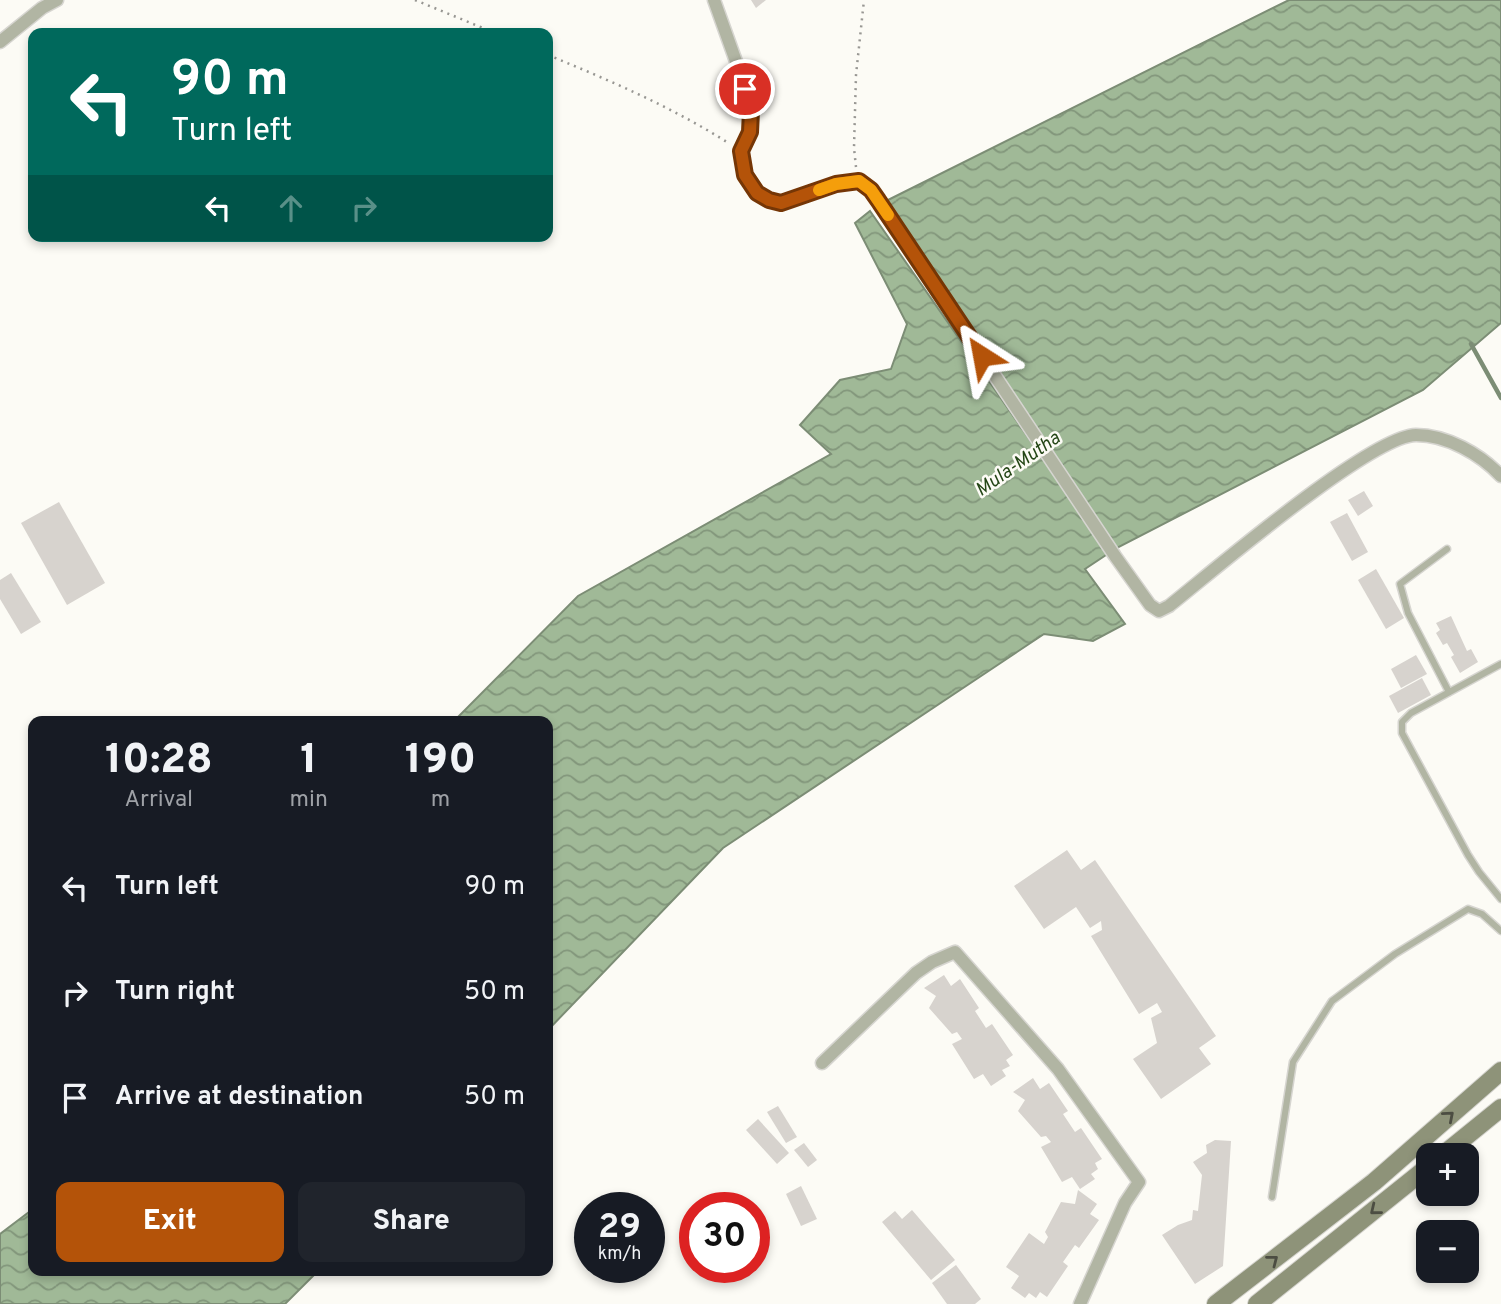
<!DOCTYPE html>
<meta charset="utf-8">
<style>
:root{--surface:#171b24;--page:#20242c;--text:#f1f3f6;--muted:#9ea1a6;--accent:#b45309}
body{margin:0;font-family:Overpass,sans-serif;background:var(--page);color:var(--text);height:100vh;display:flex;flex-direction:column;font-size:26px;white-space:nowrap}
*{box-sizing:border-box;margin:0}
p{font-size:23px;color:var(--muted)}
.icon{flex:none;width:38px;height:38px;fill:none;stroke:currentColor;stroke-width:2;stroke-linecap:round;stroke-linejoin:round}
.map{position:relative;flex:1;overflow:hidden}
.details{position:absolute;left:28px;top:716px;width:525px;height:560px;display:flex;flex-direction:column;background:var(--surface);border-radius:14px;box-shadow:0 4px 10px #0003}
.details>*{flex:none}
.guide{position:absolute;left:28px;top:28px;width:525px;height:214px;border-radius:14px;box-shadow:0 4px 10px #0003;background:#00695c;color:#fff;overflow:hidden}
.tools{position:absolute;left:1416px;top:1143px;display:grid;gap:14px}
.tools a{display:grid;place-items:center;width:63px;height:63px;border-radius:14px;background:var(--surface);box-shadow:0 4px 10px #0003;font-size:35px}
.speed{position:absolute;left:574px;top:1192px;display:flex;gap:14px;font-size:35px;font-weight:700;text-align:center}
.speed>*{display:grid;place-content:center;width:91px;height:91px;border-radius:50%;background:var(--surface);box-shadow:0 4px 10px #0003;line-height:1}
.speed small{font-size:18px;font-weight:400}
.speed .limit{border:10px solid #d22;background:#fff;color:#111}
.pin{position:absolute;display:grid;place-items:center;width:60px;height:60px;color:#fff;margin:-30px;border:4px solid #fff;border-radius:50%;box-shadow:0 2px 7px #0007}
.me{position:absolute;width:77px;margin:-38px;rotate:326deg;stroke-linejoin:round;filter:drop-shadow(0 0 5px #0008)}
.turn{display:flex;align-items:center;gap:24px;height:147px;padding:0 28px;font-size:32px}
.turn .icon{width:91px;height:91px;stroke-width:2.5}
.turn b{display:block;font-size:49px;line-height:60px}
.lanes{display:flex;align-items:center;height:66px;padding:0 28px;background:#0003;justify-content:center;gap:35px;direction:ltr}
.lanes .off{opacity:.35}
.eta{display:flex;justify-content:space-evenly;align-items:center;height:119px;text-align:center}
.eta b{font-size:42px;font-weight:800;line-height:49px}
.action{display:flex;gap:14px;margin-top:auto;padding:14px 28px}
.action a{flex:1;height:80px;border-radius:14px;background:var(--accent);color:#fff;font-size:28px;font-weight:800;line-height:80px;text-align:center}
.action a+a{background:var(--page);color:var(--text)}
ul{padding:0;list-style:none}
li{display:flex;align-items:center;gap:21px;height:105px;padding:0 28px}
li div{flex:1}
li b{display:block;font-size:26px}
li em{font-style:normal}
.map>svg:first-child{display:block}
</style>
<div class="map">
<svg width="1501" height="1304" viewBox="0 0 1501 1304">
<defs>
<pattern id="water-waves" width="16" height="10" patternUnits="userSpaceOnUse" patternTransform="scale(1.75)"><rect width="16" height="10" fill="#a0b997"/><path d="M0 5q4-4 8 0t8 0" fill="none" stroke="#82967b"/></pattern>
</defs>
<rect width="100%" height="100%" fill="#fcfbf5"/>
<!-- water -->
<g fill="url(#water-waves)" stroke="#7c8d75" stroke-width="2">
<polygon points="1289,0 1501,0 1501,323 1423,390 1113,550 880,204"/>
<polygon points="870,211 1109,553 1085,569 1125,624 1093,641 1044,634 723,848 548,1030 548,721 454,721 578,596 831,454 800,425 840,380 891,369 907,324 855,223"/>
<polygon points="33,1209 33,1270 318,1271 285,1304 0,1304 0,1234"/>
</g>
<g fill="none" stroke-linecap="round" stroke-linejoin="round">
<!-- stream -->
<polyline stroke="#7c8d75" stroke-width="4.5" points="1471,344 1501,398"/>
</g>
<!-- building -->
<g fill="#d7d3ce">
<polygon points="751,0 766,0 756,8"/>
<polygon points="1364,491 1373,506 1358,516 1348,500"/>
<polygon points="59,502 105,583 67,605 21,523"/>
<polygon points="1347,513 1368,552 1352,561 1330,522"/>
<polygon points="1376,569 1404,618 1386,629 1358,580"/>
<polygon points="11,573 41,622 21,634 0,599 0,580"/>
<polygon points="1451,616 1467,651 1471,649 1478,662 1460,673 1451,657 1454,655 1447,643 1443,645 1436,633 1440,630 1436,623"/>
<polygon points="1416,655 1427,674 1401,688 1391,669"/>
<polygon points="1422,678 1431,695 1398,713 1389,696"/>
<polygon points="1067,850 1081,870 1095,860 1216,1036 1199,1048 1211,1064 1161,1099 1133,1059 1157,1043 1151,1018 1162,1012 1157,1003 1139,1014 1091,936 1102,930 1101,921 1090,928 1076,907 1044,929 1014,886"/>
<polygon points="944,975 951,986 960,979 979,1008 975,1011 986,1028 992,1024 1013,1055 1006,1060 1010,1066 1002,1070 1006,1076 991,1086 983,1074 974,1079 952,1044 962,1039 957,1032 952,1034 929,1008 936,996 924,988"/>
<polygon points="1033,1078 1040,1089 1049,1083 1068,1111 1063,1114 1075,1132 1081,1128 1102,1159 1095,1163 1098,1169 1091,1174 1095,1179 1080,1189 1072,1177 1062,1182 1041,1147 1051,1142 1046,1136 1041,1137 1018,1111 1025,1100 1013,1092"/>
<polygon points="778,1106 797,1137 786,1143 767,1112"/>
<polygon points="758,1119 789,1153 777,1164 746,1130"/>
<polygon points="1215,1140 1231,1141 1223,1266 1195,1284 1162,1235 1178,1225 1192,1220 1193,1210 1198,1211 1202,1175 1193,1162 1207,1153 1206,1145"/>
<polygon points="804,1143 817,1160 808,1167 794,1150"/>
<polygon points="801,1186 817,1219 801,1226 786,1194"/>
<polygon points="1078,1190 1097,1204 1090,1214 1099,1220 1079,1248 1075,1245 1063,1262 1068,1266 1047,1297 1040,1292 1036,1298 1029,1293 1025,1298 1011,1288 1019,1276 1006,1267 1029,1233 1044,1244 1048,1237 1045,1232 1061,1202 1075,1204"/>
<polygon points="912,1210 955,1260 931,1280 882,1222 895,1211 902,1219"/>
<polygon points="956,1265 981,1299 975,1304 947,1304 932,1283"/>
</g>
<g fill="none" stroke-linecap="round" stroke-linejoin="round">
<defs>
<g id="lane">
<polyline points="1447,549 1400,584 1408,613 1449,692"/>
<polyline points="1501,664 1411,713 1402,722 1402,733 1468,855 1479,872 1501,899"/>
<polyline points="1272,1197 1293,1062 1332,1001 1395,954 1468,909 1482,914 1501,931"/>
</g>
<g id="street">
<path d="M714,0L738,67L751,111L750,132L741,151L745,175L757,193L769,200L781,203L837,184L859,181L871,190L1115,556L1150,605L1159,611L1169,606C1212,572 1370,436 1416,435C1447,435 1480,454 1501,476"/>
<polyline points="0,42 42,8 57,0"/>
<polyline points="822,1063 916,973 932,962 955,952 1058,1069 1139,1182 1125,1203 1080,1304"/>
</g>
<g id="secondary">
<polyline points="1443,1155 1501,1108"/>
<polyline points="1216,1304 1374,1182 1501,1071"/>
<polyline points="1257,1304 1428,1167"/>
</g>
</defs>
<!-- lane casing -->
<use href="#lane" stroke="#d6d5d0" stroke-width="9"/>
<!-- street casing -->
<use href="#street" stroke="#d6d5d0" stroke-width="15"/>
<!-- secondary casing -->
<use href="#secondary" stroke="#d6d5d0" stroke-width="20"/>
<!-- path -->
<g stroke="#989793" stroke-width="2.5" stroke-dasharray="2 5" stroke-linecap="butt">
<polyline points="415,0 495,33"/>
<path d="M548,55C611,81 672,107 730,144"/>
<polyline points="856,167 854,148 856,75 864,0"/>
</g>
<!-- lane -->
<use href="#lane" stroke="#b1b5a3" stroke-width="6"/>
<!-- street -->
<use href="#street" stroke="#b1b5a3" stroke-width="12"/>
<!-- secondary -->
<use href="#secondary" stroke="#8e9379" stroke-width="18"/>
</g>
<!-- one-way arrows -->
<defs><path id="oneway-chevron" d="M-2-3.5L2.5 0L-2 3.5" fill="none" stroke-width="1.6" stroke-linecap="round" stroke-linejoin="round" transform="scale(1.75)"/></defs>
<g stroke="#4c4d42">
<use href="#oneway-chevron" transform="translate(1449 1116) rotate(-41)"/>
<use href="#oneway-chevron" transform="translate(1375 1210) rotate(141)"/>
<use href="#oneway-chevron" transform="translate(1273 1260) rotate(-38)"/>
</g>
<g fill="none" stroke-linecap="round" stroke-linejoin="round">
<defs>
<polyline id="route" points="745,89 751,111 750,132 741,151 745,175 757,193 769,200 781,203 836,184 859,181 871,190 878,200 982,356"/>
</defs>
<!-- route casing -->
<use href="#route" stroke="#753606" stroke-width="18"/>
<!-- route -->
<use href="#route" stroke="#b45309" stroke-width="12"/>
<!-- slow -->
<polyline stroke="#f59e0b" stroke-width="12" points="819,190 836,184 859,181 871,190 888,215"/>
</g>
<g text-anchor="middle" stroke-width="5" stroke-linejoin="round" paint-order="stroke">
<!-- water labels -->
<g font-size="19" font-style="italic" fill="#244616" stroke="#fcfbf5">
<text transform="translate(1017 463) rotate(-35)" y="7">Mula-Mutha</text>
</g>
</g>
</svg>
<div class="tools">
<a>+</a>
<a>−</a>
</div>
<div class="speed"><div>29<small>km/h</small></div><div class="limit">30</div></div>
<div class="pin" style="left:745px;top:89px;background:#d93025"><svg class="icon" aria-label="arrive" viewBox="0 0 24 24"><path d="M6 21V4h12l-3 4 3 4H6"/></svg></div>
<svg class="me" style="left:982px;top:356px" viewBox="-20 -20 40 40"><path d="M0-17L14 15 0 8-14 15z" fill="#b45309" stroke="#fff" stroke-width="4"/></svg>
<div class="guide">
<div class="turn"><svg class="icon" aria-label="left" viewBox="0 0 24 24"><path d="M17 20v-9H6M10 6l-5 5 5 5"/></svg><div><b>90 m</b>Turn left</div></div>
<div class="lanes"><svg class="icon" aria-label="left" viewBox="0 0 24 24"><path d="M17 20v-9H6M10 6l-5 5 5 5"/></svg><svg class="icon off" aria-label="ahead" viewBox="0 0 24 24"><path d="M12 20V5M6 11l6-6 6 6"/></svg><svg class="icon off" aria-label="right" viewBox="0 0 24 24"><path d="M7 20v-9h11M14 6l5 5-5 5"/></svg></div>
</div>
<section class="details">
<div class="eta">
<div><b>10:28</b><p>Arrival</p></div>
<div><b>1</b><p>min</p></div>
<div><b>190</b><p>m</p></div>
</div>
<ul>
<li><svg class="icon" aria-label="left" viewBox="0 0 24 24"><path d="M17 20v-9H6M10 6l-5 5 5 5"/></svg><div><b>Turn left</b></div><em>90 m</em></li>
<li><svg class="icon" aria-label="right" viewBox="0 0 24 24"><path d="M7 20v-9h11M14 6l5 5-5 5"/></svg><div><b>Turn right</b></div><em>50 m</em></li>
<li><svg class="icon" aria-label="arrive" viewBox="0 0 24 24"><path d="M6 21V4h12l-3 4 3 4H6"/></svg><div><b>Arrive at destination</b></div><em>50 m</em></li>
</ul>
<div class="action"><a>Exit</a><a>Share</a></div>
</section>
</div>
